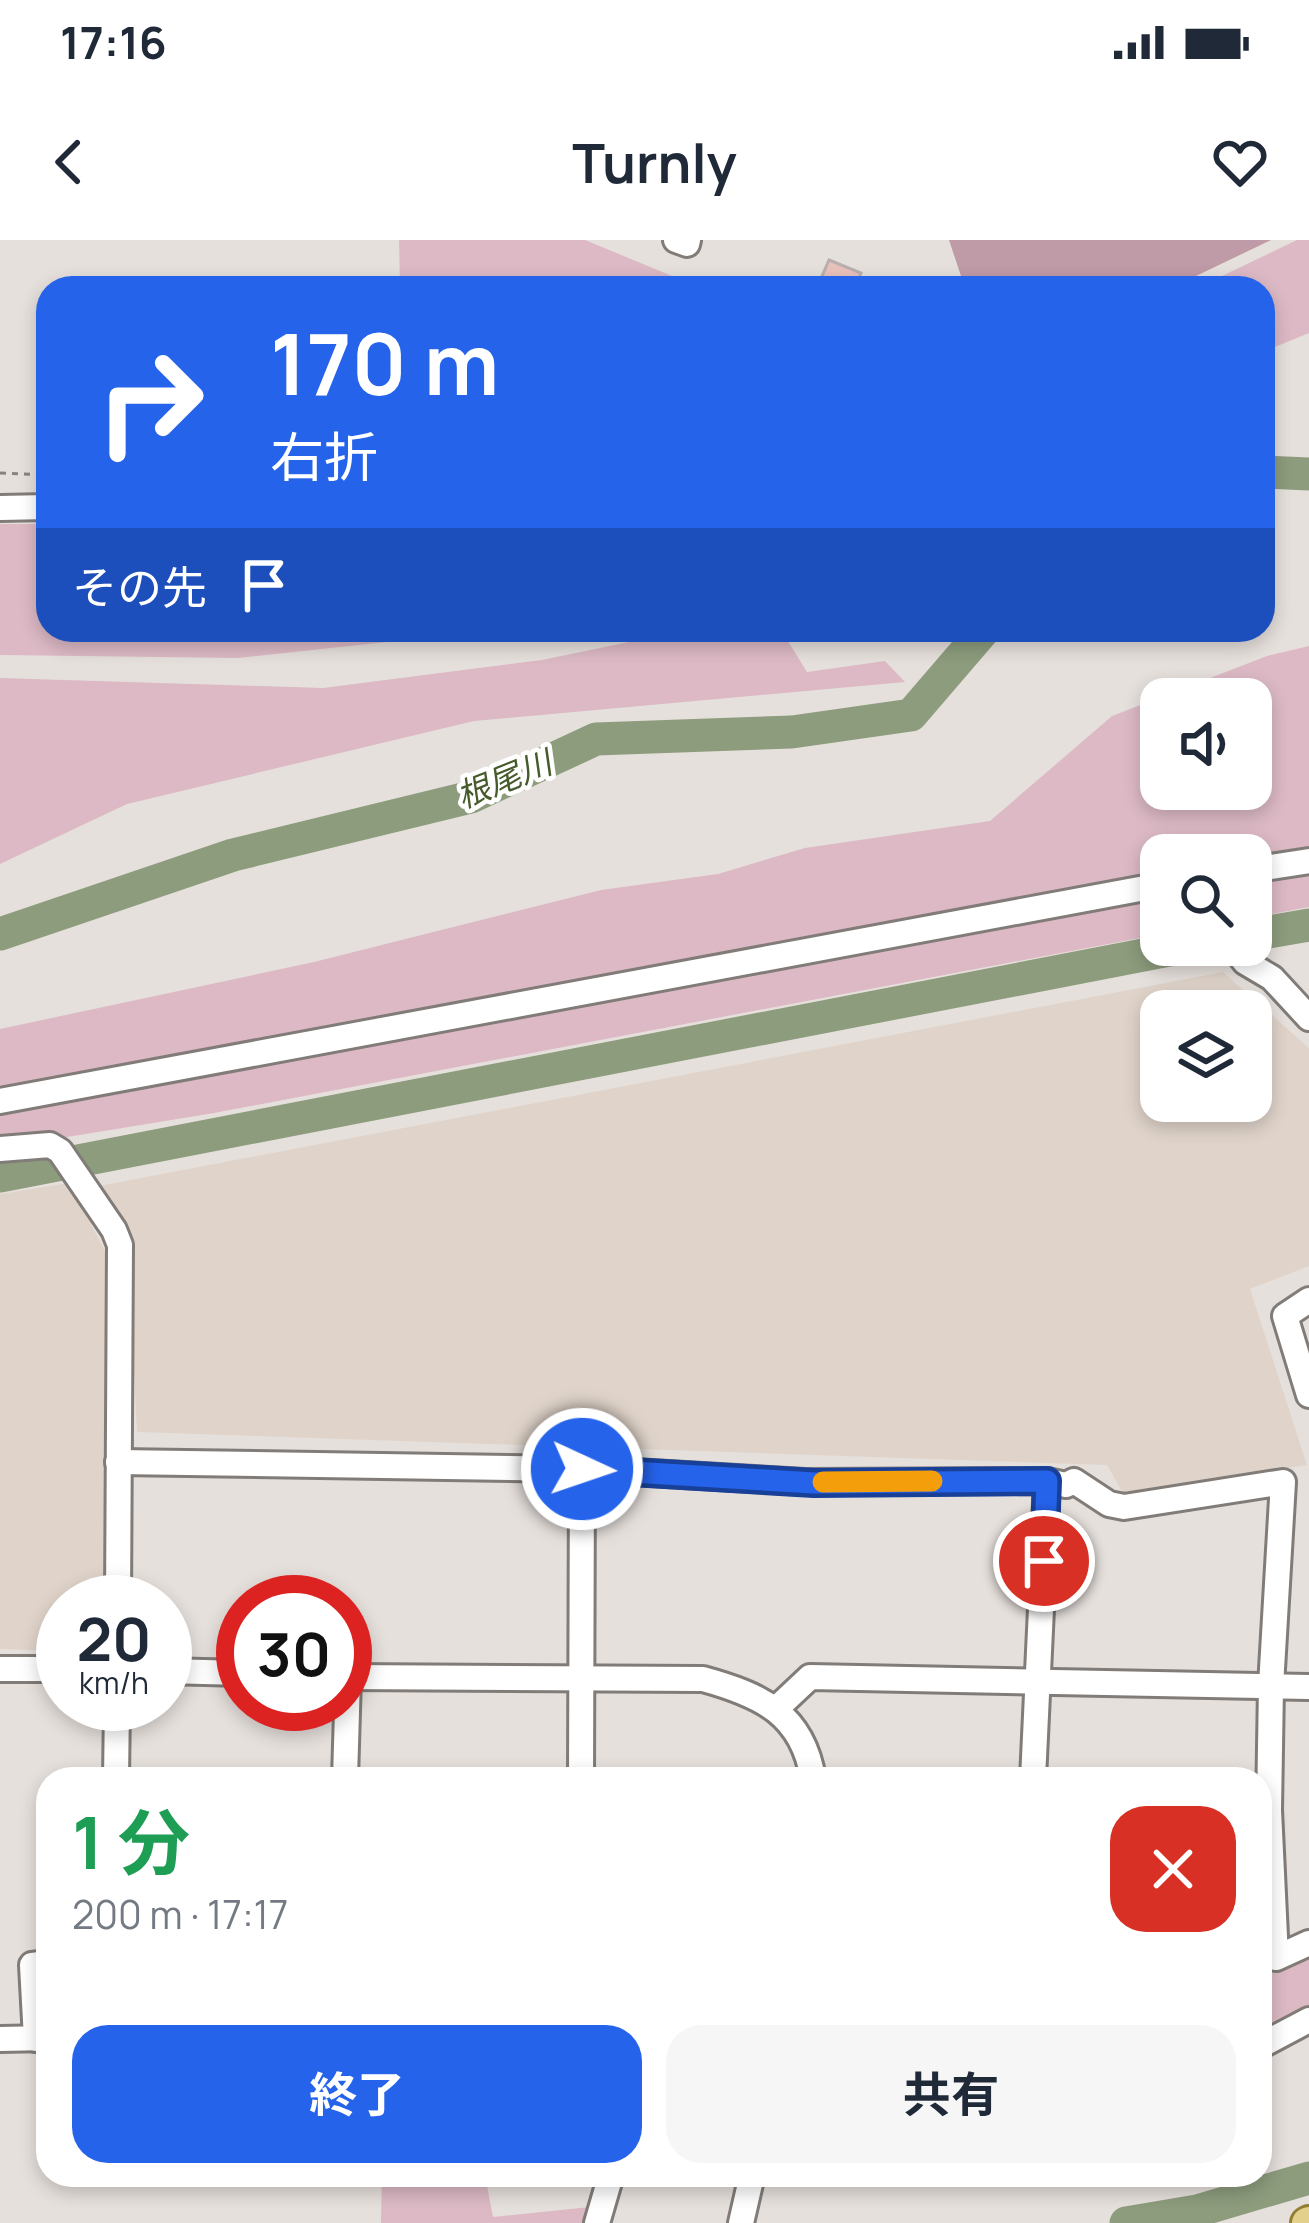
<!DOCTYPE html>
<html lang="ja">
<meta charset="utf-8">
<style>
:root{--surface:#fff;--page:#f6f6f7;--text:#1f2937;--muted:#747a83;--accent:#2563eb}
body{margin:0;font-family:Manrope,"Noto Sans JP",sans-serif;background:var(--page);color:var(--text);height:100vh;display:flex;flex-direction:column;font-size:45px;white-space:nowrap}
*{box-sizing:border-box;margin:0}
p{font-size:39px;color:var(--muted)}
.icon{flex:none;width:66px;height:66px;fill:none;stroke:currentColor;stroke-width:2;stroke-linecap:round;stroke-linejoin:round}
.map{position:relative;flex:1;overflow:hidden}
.sheet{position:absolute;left:36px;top:1527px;width:1236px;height:420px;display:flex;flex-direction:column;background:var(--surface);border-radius:36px;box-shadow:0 6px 18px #0003}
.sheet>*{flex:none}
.hud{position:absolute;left:36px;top:36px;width:1239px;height:366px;border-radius:36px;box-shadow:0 6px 18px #0003;background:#2563eb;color:#fff;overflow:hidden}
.fabs{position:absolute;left:1140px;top:438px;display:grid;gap:24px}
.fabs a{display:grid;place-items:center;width:132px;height:132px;border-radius:24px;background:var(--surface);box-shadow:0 6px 18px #0003;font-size:60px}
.speed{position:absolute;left:36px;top:1335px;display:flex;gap:24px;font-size:60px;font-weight:700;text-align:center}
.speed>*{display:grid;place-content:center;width:156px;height:156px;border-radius:50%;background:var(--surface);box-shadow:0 6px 18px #0003;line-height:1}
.speed small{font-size:30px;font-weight:400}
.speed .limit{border:18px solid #d22;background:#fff;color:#111}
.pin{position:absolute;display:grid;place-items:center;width:102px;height:102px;color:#fff;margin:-51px;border:6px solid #fff;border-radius:50%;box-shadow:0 3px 12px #0007}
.me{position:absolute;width:132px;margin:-66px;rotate:93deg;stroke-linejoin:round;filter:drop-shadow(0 0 9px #0008)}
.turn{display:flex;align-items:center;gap:42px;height:252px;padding:0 36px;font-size:54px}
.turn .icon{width:156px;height:156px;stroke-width:2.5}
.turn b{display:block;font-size:84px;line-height:102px}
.then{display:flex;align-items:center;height:114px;padding:0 36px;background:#0003;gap:24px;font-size:45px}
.round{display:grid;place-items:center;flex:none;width:126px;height:126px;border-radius:36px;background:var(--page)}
.summary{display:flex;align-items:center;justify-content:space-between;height:204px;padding:0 36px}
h1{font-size:72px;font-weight:700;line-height:90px;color:#1e9e55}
.cta{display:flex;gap:24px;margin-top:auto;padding:24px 36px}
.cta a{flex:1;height:138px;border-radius:36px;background:var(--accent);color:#fff;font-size:48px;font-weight:700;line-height:138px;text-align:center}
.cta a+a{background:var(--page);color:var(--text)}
.status{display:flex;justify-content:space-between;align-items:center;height:84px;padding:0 60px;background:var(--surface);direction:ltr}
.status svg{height:33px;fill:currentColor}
header{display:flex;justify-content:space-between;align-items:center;height:156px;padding:0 36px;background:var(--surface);font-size:54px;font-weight:700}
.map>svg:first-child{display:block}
</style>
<div class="status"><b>17:16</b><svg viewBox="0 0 49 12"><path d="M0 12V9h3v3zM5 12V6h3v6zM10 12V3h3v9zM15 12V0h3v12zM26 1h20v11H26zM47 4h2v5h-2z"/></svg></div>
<header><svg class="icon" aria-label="back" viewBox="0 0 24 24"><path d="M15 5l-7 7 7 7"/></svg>Turnly<svg class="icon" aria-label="heart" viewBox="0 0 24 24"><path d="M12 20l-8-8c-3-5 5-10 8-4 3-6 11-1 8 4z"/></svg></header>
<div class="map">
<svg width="1309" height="1983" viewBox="0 0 1309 1983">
<rect width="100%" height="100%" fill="#e6e0dc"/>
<!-- built -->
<g fill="#e0d4ca" fill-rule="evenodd">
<path d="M1223,732L1309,808V1026L1250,1049L1307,1225L1124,1255L1107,1225L137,1192L127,986L99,946ZM1161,771H1251V861H1161Z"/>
<polygon points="69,943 106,1013 107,1362 63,1362 63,1411 0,1409 0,954"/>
</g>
<!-- green -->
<g fill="#dcb9c5" fill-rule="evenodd">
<polygon points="399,0 585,0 701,48 400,48"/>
<polygon points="1297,0 1309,0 1309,93 1263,112 1263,48 1197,48"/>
<polygon points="0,284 48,284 48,390 499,390 238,418 0,415"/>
<polygon points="687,390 781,390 807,432 885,421 905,442 474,481 127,564 0,624 0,438 323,448 542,420"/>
<path d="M1309,406V667L1251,678V615H1161V694L214,873L0,908V789L314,722L601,650L718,634L805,608L990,581L1112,476L1267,416ZM1161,459H1251V549H1161Z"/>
<polygon points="1309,1714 1309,1771 1260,1794 1260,1740"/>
<polygon points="382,1935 485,1935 493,1977 590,1967 587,1983 381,1983"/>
</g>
<!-- forest -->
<polygon fill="#bf9aa7" points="949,0 1271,0 1171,48 965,48"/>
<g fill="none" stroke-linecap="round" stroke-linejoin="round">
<!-- river -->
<g stroke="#8d9c7d" stroke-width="33">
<polyline points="1263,232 1309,234"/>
<polyline points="0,694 233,615 471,557 596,499 792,492 911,475 984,390"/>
<polyline points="1251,695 1309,685"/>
<polyline points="0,936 1195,705"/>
<polyline points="1126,1983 1197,1971 1309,1938"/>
</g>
</g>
<!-- building -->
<polygon fill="#eac2bc" stroke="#b8b0af" stroke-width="3" points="829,20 861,33 855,48 817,48"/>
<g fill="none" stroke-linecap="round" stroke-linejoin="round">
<defs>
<g id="minor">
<polyline points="676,0 687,4 688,0"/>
<polyline points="0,268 48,267"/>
<polyline points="1251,630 1309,621"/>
<polyline points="1232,705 1245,722 1272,738 1309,778"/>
<polyline points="0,861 1161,645"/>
<polyline points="0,909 50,905 60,911 114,990 120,1005 118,1362"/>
<polyline points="1309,1060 1285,1076 1309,1155"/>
<polyline points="118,1222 582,1229 805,1242 1047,1241 1066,1245 1074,1241 1109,1264 1124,1267 1283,1242 1271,1446 1269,1570 1276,1718 1309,1703"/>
<polyline points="0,1429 63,1429"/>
<polyline points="165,1431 243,1433"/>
<path d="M345,1437L703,1439C761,1455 803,1474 813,1539"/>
<polyline points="777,1468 810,1437 1309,1447"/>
<polyline points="116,1539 117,1464"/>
<polyline points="345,1539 348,1437"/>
<polyline points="581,1539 582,1229"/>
<polyline points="1033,1539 1047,1241"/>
<polyline points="0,1799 48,1798"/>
<polyline points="36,1799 32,1725 48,1723"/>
<polyline points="1260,1806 1309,1780"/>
<polyline points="597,1983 611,1935"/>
<polyline points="741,1983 752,1935"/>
</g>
<polyline id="major" points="1307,1983 1309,1982"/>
</defs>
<!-- minor casing -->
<use href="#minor" stroke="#817c78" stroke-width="30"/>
<!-- major casing -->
<use href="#major" stroke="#927e31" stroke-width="36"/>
<!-- path -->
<polyline stroke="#878380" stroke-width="3" stroke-dasharray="6 6" stroke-linecap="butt" points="0,233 48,235"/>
<!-- minor -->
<use href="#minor" stroke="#fff" stroke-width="24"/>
<!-- major -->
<use href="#major" stroke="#e3d18b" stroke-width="30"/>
</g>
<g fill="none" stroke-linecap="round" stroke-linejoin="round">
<defs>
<polyline id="route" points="582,1229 814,1243 1047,1241 1044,1321"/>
</defs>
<!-- route casing -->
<use href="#route" stroke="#184099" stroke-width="30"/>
<!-- route -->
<use href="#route" stroke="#2563eb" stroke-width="21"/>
<!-- slow -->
<polyline stroke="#f59e0b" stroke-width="21" points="823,1242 932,1241"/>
</g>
<g text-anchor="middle" stroke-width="9" stroke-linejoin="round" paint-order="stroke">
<!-- water labels -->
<g font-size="33" font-style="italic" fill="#465b2b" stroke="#fff">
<text transform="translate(504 539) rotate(-22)" y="12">根尾川</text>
</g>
</g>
</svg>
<div class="fabs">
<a><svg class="icon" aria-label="sound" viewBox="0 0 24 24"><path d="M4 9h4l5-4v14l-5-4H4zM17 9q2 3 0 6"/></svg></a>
<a><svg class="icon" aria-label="search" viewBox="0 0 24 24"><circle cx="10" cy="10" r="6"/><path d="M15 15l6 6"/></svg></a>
<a><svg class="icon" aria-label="layers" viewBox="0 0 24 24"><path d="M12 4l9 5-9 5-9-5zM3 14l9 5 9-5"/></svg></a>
</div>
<div class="speed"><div>20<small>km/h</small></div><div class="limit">30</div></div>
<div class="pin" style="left:1044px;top:1321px;background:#d93025"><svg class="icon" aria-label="arrive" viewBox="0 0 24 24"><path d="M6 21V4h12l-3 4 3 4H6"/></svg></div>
<svg class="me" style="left:582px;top:1229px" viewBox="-20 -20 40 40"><circle r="17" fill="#2563eb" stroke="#fff" stroke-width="3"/><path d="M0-11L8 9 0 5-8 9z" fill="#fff"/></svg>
<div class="hud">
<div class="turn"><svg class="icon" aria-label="right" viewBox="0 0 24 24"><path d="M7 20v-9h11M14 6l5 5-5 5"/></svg><div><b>170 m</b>右折</div></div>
<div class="then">その先<svg class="icon" aria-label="arrive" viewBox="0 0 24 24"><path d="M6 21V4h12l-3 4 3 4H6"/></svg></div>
</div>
<section class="sheet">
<div class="summary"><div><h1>1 分</h1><p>200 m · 17:17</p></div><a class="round" style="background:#d93025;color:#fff"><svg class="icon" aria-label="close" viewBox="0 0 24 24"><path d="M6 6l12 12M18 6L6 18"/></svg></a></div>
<div class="cta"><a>終了</a><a>共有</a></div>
</section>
</div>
